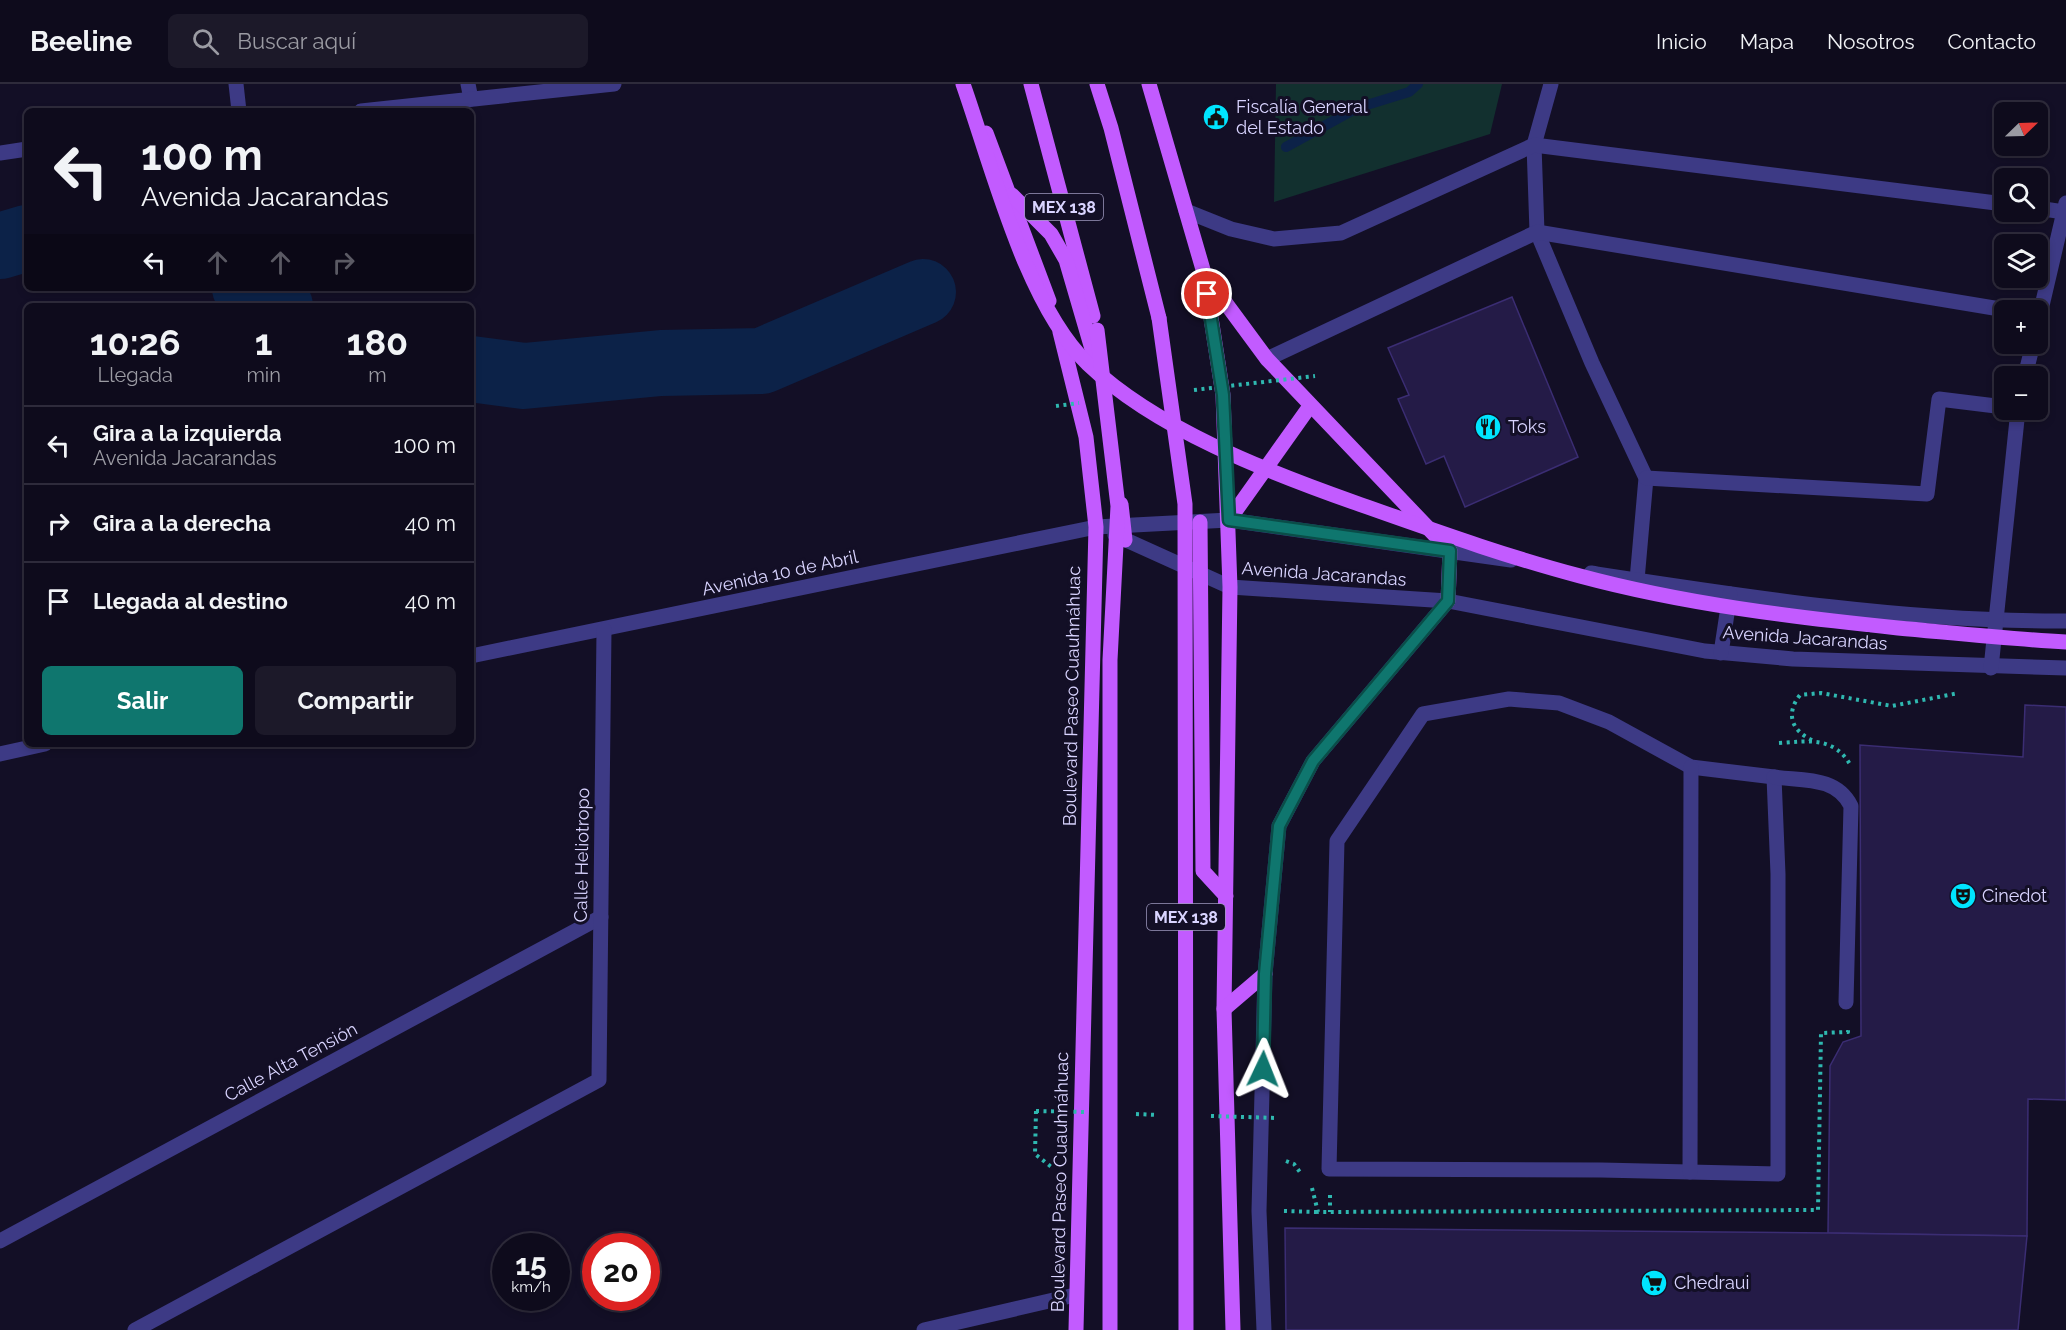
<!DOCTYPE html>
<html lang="es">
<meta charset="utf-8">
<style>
:root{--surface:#0e0b1c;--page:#1c1929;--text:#f1f3f6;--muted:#9b9ba3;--line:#2e2b3b;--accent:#0f766e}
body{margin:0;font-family:Raleway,sans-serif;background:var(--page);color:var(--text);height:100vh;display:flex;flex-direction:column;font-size:22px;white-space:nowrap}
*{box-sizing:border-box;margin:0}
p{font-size:20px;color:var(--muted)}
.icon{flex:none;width:33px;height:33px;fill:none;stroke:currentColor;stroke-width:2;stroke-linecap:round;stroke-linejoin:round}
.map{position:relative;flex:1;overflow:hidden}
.drawer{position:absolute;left:24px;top:219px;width:450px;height:444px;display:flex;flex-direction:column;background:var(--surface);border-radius:9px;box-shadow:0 3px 9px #0003,0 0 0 2px var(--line)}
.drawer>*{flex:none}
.hud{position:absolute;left:24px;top:24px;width:450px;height:183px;border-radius:9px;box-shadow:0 3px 9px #0003,0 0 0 2px var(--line);background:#0e0b1c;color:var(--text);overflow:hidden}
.needle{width:39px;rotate:67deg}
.tools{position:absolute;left:1994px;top:18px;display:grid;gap:12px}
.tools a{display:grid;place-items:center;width:54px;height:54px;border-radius:9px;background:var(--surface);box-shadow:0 3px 9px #0003,0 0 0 2px var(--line);font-size:30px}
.speed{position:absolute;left:492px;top:1149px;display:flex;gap:12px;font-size:30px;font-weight:700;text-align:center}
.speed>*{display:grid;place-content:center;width:78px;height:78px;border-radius:50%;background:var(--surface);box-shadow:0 3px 9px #0003,0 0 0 2px var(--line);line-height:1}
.speed small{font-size:15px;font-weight:400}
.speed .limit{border:9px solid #d22;background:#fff;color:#111}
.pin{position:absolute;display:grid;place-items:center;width:51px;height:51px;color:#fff;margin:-26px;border:3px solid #fff;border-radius:50%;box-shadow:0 2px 6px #0007}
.me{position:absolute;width:66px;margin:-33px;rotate:2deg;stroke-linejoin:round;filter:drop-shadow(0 0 4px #0008)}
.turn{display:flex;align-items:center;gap:21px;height:126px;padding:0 18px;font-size:27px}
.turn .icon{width:78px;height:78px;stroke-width:2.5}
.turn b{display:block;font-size:42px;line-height:51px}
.lanes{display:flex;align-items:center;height:57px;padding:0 18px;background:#0003;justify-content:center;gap:30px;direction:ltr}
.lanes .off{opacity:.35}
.eta{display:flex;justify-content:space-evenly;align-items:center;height:102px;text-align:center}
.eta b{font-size:36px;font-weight:700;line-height:42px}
.button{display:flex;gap:12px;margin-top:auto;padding:12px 18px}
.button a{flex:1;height:69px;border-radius:9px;background:var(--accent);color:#fff;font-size:24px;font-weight:700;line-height:69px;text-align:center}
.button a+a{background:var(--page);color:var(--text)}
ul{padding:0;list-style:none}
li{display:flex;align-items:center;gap:18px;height:78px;padding:0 18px;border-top:2px solid var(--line)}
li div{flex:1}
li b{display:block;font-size:22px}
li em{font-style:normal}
header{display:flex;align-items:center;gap:36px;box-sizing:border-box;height:84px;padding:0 30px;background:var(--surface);border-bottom:2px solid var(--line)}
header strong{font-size:28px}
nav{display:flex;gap:33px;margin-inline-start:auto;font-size:21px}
.search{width:420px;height:54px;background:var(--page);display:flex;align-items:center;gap:15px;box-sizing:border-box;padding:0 21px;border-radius:9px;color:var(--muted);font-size:22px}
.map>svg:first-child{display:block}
</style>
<header>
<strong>Beeline</strong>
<div class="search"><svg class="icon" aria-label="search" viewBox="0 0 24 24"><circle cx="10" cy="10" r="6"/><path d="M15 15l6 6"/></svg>Buscar aquí</div>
<nav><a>Inicio</a><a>Mapa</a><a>Nosotros</a><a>Contacto</a></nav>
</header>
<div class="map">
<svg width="2066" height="1246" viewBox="0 0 2066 1246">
<rect width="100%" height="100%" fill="#130f26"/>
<!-- green -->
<polygon fill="#12302f" points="1276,0 1502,0 1490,50 1274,118"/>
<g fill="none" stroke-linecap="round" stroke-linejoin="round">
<!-- stream -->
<polyline stroke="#0c2248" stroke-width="10" points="1286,63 1357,24 1409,8 1418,0"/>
<!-- river -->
<g stroke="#0c2248" stroke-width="66">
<polyline points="0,162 27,154"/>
<polyline points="245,204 280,222"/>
<polyline points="471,285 524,292 661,279 762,277 923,208"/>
</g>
</g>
<!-- building -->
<g fill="#241b47" stroke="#3b2d73" stroke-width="1.5">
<polygon points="1512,213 1578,373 1465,423 1444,372 1426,380 1398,315 1409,311 1388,264"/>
<polygon points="2025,621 2066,623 2066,1016 2028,1015 2027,1152 1828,1149 1830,982 1843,958 1861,952 1860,661 2023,673"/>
<polygon points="1285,1144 1828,1149 2027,1152 2018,1246 1286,1246"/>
</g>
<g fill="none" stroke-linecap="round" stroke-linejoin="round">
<!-- path -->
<g stroke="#2fb8b0" stroke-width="4" stroke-dasharray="3 4.5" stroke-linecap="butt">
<path d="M1812,656C1792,647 1785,630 1800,611L1821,609L1892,622L1959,609"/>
<path d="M1779,659C1809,657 1834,652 1851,682"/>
<polyline points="1036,1027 1035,1070 1054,1085"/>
<polyline points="1286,1077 1294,1080 1302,1091"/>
<polyline points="1312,1104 1318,1128 1818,1126 1821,949 1848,948 1848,944"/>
<polyline points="1330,1111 1330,1128"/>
<polyline points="1284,1127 1318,1128"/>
</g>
<!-- minor -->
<g stroke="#3d3a85" stroke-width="15">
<polyline points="236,0 239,27"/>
<polyline points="468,0 471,15"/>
<polyline points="1551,0 1534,61 1537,148 1592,279 1646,394 1637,496"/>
<polyline points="361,27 614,0"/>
<polyline points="0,69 27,65"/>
<polyline points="2037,124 2064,128"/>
<polyline points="1186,127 1231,145 1274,155 1341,149 1534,61 2004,120"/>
<polyline points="2037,243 2066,119"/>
<polyline points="1267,275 1537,148 2006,226"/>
<polyline points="2025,292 2033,260"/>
<polyline points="1646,394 1927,410 1939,315 2004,323"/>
<polyline points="1115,451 1230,503 1448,517 1705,567 1793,575 2066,584"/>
<path d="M1591,489C1747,513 1907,538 2066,537"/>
<polyline points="1721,569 1730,510"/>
<polyline points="471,572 1096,443 1229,436 1511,476"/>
<polyline points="1991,584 2018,326"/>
<polygon points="1509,615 1559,619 1609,638 1691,683 1774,693 1778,790 1778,1090 1601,1086 1329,1085 1337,757 1423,630"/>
<polyline points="0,670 45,660"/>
<path d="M1774,693C1803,697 1836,692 1851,722L1846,918"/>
<polyline points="1690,1088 1691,683"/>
<polyline points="0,1157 601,833"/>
<polyline points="135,1246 599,996 604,546"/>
<polyline points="924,1246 1075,1211"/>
<polyline points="1264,1246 1259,1127 1265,890 1279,742 1313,677 1448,517"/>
</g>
<!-- major -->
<g stroke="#c25bff" stroke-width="15">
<polyline points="1031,0 1093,232"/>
<polyline points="1097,0 1111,44 1159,234"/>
<polyline points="1149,0 1204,189 1223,311 1230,503 1224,925 1233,1246"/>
<polyline points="986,49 1049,217"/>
<polyline points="1012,111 1051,150 1066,176 1094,272"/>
<polyline points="1205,191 1267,275 1450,467 1448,517"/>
<polyline points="1060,248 1086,353 1096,443 1076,1246"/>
<polyline points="1121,420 1125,456"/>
<polyline points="1229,436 1310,322"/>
<polyline points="1200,438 1203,787 1226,812"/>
<polyline points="1224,925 1265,890"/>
</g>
<!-- path-bridge -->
<g stroke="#2fb8b0" stroke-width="4" stroke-dasharray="3 4.5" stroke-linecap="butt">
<polyline points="1194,306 1315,292"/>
<polyline points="1056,322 1079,319"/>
<polyline points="1036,1027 1084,1028"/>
<polyline points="1136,1030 1158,1031"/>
<polyline points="1211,1032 1278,1034"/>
</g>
<!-- major-bridge -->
<g stroke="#c25bff" stroke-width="15">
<path d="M963,0C992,82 1026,221 1088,280C1156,345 1268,388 1356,419C1430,445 1504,472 1580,492C1684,520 1792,533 1898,544C1954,549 2010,555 2066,558"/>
<polyline points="1159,234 1185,420 1186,1246"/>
<polyline points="1097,246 1118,422 1110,576 1110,1246"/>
</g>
</g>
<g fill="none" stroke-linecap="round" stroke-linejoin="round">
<defs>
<polyline id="route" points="1207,210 1223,311 1229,436 1450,467 1448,517 1313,677 1279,742 1265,890 1263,985"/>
</defs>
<!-- route casing -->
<use href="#route" stroke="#0a4d48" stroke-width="15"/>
<!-- route -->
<use href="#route" stroke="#0f766e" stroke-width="10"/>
</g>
<!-- icons -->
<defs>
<symbol id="civic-disc" viewBox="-11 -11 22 22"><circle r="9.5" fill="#00e5ff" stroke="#130f26"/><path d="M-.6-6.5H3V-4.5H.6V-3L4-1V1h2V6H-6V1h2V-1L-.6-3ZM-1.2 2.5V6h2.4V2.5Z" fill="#111"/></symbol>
<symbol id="restaurant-disc" viewBox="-11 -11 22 22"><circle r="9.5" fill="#00e5ff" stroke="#130f26"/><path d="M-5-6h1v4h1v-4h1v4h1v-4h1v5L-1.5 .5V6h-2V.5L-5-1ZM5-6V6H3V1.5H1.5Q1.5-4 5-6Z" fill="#111"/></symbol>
<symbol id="theatre-disc" viewBox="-11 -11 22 22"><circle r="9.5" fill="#00e5ff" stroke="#130f26"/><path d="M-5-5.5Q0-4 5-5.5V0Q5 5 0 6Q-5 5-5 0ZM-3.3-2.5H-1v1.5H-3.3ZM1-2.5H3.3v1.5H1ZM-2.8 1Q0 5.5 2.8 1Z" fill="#111"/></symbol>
<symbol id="supermarket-disc" viewBox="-11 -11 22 22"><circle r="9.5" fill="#00e5ff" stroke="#130f26"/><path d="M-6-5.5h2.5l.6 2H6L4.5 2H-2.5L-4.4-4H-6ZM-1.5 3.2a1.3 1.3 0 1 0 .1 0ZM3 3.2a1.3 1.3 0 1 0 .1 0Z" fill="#111"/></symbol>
</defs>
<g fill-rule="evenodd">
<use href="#civic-disc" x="1201" y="18" width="30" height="30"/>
<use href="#restaurant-disc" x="1473" y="328" width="30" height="30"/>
<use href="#theatre-disc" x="1948" y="797" width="30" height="30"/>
<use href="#supermarket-disc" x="1639" y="1184" width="30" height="30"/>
</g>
<g text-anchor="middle" stroke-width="6" stroke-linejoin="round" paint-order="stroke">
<!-- shield labels -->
<g fill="#130f26" stroke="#9e99be" stroke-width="1.5">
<rect x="1025" y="110" width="78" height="26" rx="4.5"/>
<rect x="1147" y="820" width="78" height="26" rx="4.5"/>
</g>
<g font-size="16" font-weight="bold" fill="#d9d4ff">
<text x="1064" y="129">MEX 138</text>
<text x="1186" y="839">MEX 138</text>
</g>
<!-- poi labels -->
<g font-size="18" fill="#d9d4ff" stroke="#130f26" text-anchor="start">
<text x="1236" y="29">Fiscalía General<tspan x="1236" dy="21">del Estado</tspan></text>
<text x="1508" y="349">Toks</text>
<text x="1982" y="818">Cinedot</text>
<text x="1674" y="1205">Chedraui</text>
</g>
<!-- street labels -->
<g font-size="18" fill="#d9d4ff" stroke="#130f26">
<text transform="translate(780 489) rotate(-12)" y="6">Avenida 10 de Abril</text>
<text transform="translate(1324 490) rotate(4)" y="6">Avenida Jacarandas</text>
<text transform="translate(1805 554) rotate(4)" y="6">Avenida Jacarandas</text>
<text transform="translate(1072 612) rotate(-89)" y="6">Boulevard Paseo Cuauhnáhuac</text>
<text transform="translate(582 771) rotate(-89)" y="6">Calle Heliotropo</text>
<text transform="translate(291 978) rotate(-28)" y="6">Calle Alta Tensión</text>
<text transform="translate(1060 1098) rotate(-89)" y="6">Boulevard Paseo Cuauhnáhuac</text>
</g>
</g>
</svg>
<div class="tools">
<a><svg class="needle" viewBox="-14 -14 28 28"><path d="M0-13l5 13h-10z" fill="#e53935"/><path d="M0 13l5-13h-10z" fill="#9b9ba3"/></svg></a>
<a><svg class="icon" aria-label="search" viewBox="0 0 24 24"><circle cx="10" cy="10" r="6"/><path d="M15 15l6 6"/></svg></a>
<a><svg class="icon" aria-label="layers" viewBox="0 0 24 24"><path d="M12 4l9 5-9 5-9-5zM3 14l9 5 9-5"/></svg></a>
<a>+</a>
<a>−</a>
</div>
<div class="speed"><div>15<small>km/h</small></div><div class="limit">20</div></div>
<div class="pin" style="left:1207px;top:210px;background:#d93025"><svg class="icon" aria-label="arrive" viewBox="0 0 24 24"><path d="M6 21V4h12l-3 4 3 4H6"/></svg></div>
<svg class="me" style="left:1263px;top:985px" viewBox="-20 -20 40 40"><path d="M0-17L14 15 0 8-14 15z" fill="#0f766e" stroke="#fff" stroke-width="4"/></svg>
<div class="hud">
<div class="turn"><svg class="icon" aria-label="left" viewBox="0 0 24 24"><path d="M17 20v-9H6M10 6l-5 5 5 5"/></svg><div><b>100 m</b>Avenida Jacarandas</div></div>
<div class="lanes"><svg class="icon" aria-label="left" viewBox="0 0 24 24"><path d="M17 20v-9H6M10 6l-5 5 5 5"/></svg><svg class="icon off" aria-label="ahead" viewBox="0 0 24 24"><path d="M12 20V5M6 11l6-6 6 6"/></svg><svg class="icon off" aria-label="ahead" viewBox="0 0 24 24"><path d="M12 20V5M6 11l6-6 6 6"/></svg><svg class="icon off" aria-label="right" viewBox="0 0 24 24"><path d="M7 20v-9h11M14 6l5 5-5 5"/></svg></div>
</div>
<section class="drawer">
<div class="eta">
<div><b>10:26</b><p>Llegada</p></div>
<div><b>1</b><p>min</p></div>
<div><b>180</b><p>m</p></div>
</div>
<ul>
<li><svg class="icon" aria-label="left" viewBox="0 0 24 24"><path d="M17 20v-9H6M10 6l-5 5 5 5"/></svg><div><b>Gira a la izquierda</b><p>Avenida Jacarandas</p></div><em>100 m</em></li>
<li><svg class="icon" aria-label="right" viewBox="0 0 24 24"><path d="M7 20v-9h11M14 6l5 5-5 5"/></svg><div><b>Gira a la derecha</b></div><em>40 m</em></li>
<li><svg class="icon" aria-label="arrive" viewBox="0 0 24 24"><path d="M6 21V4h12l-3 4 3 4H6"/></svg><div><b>Llegada al destino</b></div><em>40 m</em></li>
</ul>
<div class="button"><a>Salir</a><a>Compartir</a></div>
</section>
</div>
